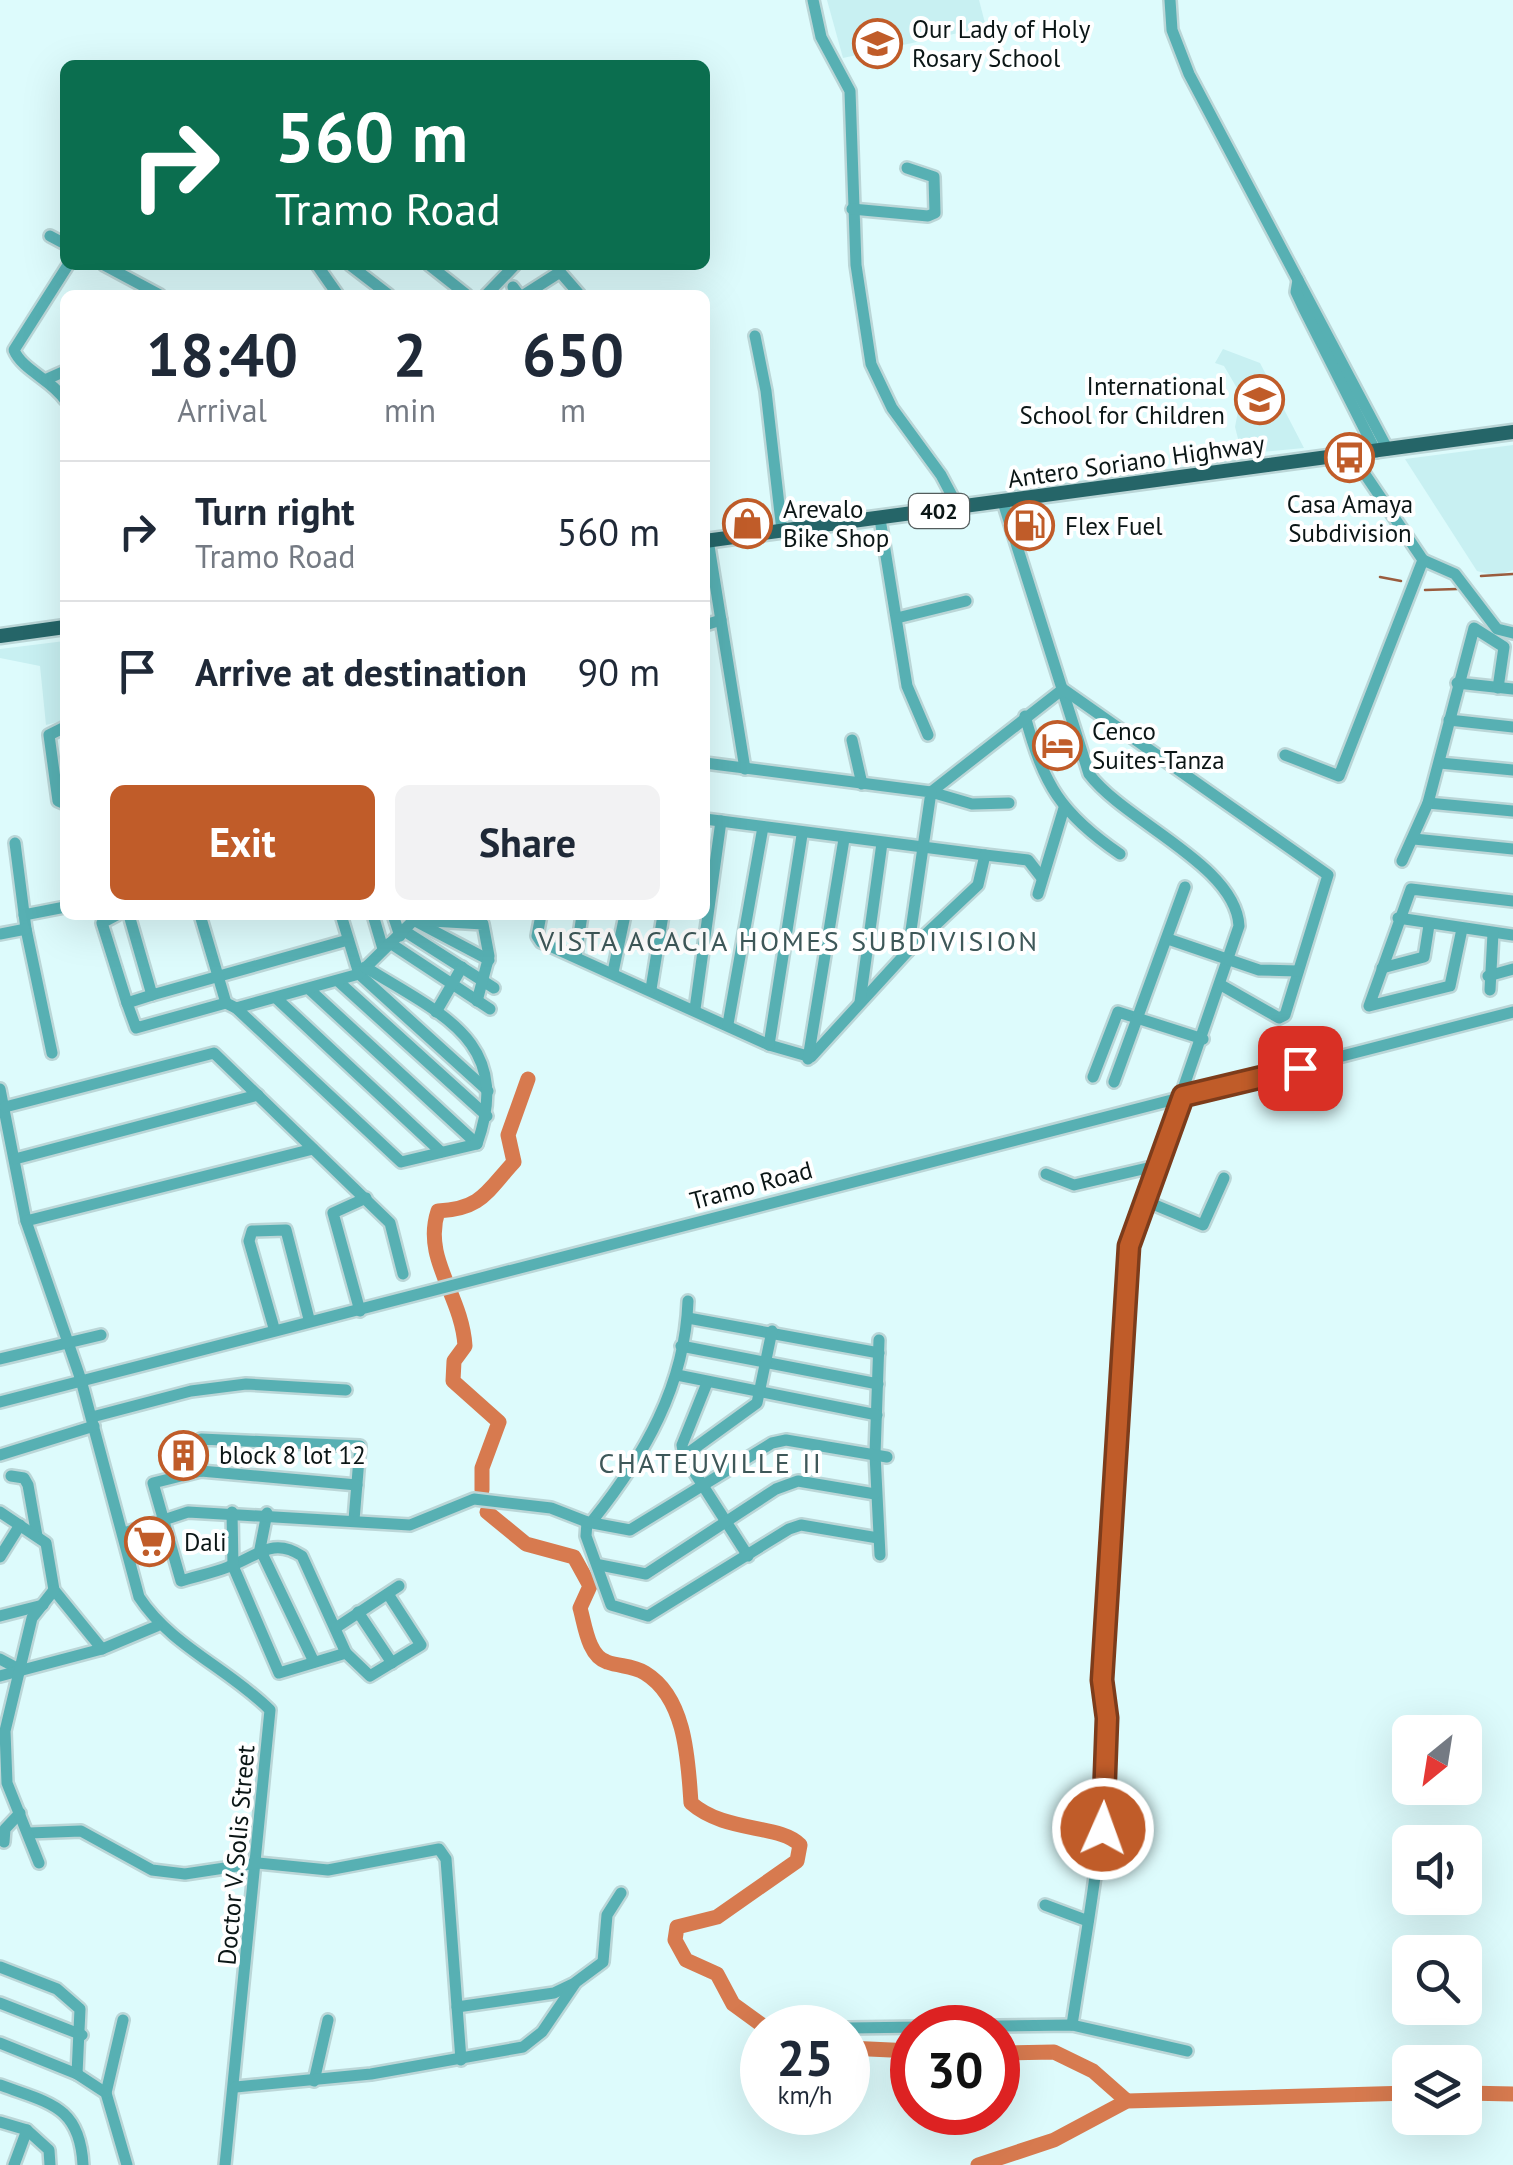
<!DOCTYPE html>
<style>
:root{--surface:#fff;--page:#f2f2f3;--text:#1f2937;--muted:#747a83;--line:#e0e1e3;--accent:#c05c29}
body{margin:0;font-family:"PT Sans",sans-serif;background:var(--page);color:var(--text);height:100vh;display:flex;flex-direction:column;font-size:38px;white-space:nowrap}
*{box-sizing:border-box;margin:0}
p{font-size:32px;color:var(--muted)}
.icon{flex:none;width:55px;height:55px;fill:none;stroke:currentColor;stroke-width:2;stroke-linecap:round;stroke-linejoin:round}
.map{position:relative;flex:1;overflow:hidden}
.details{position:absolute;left:60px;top:290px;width:650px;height:630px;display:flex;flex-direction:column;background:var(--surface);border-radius:15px;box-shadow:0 10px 40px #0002}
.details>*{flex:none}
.top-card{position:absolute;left:60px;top:60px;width:650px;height:210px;border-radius:15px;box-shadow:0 10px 40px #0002;background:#0b6e4f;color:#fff;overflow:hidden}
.needle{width:65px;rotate:210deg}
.buttons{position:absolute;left:1392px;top:1715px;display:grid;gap:20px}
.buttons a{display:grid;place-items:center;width:90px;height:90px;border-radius:15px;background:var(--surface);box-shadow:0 10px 40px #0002;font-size:50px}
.speed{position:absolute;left:740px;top:2005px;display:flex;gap:20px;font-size:50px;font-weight:700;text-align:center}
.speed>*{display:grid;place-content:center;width:130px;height:130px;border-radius:50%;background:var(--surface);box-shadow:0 10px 40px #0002;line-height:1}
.speed small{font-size:25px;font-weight:400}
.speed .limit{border:15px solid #d22;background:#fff;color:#111}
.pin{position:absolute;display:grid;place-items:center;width:85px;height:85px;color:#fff;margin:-42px;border-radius:20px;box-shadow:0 5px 15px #0006}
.me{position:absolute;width:110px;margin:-55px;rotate:2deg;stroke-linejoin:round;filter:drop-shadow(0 0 8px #0008)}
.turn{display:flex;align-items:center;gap:35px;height:210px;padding:0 50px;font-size:45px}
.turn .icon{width:130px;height:130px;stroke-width:2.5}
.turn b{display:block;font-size:70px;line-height:85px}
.eta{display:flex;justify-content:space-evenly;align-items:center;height:170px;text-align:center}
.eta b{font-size:60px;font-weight:800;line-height:70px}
.primary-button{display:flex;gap:20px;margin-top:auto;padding:20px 50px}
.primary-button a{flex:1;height:115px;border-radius:15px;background:var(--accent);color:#fff;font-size:40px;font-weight:800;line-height:115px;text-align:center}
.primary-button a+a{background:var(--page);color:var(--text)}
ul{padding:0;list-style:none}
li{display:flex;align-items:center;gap:30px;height:140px;padding:0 50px;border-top:2px solid var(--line)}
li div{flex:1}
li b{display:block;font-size:38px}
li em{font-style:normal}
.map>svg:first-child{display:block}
</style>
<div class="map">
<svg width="1513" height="2165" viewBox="0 0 1513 2165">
<rect width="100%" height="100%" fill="#ddfbfc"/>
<!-- built -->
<g fill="#c8f0f2">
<polygon points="827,0 979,0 986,27 843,58"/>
<polygon points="1223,349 1260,363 1304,448 1242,454 1235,427 1241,395 1224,366 1215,363"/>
<polygon points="1513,445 1513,570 1496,576 1477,571 1405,459"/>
<polygon points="65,641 65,720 46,725 40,666 0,658 0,649"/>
</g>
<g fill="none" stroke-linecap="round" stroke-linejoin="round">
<!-- stream -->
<g stroke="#9a5c3e" stroke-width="2.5">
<polyline points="1481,576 1513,574"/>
<polyline points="1380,577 1401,581"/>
<polyline points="1425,590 1457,589"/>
</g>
<!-- river -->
<g stroke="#d77a4f" stroke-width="15">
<path d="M482,1490V1468L499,1422L453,1381L454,1361L465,1346C462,1295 422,1259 438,1211C482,1209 487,1191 514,1162L508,1135L528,1079"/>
<path d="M487,1512L526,1544L574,1557L590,1586L580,1608C585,1625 588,1656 607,1662C621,1667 632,1665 645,1673C686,1698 688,1760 691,1803C725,1833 780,1824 800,1845L797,1861L717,1917L677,1927L675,1940L686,1960L717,1974L733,2004L766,2028"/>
<polyline points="848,2048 912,2051"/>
<polyline points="998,2053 1054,2052 1093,2071 1127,2101"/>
<polyline points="1465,2093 1513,2094"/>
<polyline points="978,2165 1054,2140 1127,2101 1410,2093"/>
</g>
<defs>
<g id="minor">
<polyline points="813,0 821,37 850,91 856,265 871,364 892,408 941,475 959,509"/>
<polyline points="1170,0 1172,30 1189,74 1388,450"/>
<polyline points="852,209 928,216 935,213 934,177 907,168"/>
<polyline points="50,236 65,244"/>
<polyline points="104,265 160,295"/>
<polyline points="317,265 338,295"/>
<polyline points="350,265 389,295"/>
<polyline points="429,265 467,295"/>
<polyline points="1298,280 1296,292 1303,307 1376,452"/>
<polyline points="513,287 519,295"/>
<polyline points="486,295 515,265"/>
<polyline points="524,295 560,272 580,295"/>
<polyline points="755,336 766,391 782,531"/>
<polyline points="47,379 65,371"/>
<path d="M65,400C52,380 22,370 14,350L68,265"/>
<path d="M1003,502L1089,774C1125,822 1236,865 1239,926L1129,1246L1102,1679C1115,1795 1089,1911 1072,2025"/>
<polyline points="880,519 907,686 928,735"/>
<polyline points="708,540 745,769"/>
<polyline points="1423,560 1455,574 1497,629 1513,633"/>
<polyline points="897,618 966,601"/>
<polyline points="705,625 721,620"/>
<polyline points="1457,683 1513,689"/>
<path d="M1025,716C1044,785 1060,813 1120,854"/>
<polyline points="1449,720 1513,727"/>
<polyline points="65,727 49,735 58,801 65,804"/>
<polyline points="852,740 862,784"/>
<polyline points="1285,755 1339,776 1423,560 1352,455"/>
<polyline points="1440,763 1513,770"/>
<polyline points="931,792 1063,689 1328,875 1285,1015 1279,1018 1221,985"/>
<polyline points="931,792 972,804 1009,803"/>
<polyline points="1428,803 1513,811"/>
<polyline points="705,819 985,855 978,885 908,951"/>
<polyline points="1414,839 1513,849"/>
<polyline points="15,843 26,929 52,1053"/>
<polyline points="985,855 1028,860 1042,878"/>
<polyline points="1402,861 1428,803 1474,628 1504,647 1498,688"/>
<polyline points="1038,894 1064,808"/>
<polyline points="24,915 65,907"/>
<polyline points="117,915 102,923 127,1003"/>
<polyline points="129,915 152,995 348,940"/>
<polyline points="200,915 226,1003"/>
<polyline points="341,915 359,974 488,1091"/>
<polyline points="373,915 383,949"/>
<polyline points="393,915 400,936"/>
<polyline points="541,915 537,936 541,942 769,1045 811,1057 908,951 931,792 705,763"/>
<polyline points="1398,918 1513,935"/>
<polyline points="417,922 489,960"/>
<polyline points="1462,929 1450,986 1369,1006 1411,889 1513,901"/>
<polyline points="406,932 494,988"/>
<polyline points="0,934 26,929"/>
<polyline points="1168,939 1259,970 1298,971"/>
<polyline points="390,943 490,1009"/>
<polyline points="576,956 582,915"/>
<polyline points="1382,968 1424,957 1429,925"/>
<polyline points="613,972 625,915"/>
<polyline points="1488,976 1513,969"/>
<polyline points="339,982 487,1116"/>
<polyline points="309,989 477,1144"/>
<polyline points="651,989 663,915"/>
<polyline points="1490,990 1493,933"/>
<polyline points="152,995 127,1003 136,1028 226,1003 236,1008 359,974 414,920 483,924 489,956 477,1001"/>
<polyline points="276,998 441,1152"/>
<polyline points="860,1002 882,843"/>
<path d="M236,1008L401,1162L477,1144C514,1040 440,1014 365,967"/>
<polyline points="695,1009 721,821"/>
<polyline points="436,1012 462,967"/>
<polyline points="728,1024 763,827"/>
<polyline points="769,1045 802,835"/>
<polyline points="808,1059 844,839"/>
<polyline points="1093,1077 1118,1012 1203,1039"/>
<polyline points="1114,1082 1185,887"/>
<path d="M0,1089L26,1221L81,1380L139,1597C171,1646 228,1668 270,1710L225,2165"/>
<polyline points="5,1107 214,1053 390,1223 403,1274"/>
<polyline points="15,1159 258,1095"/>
<polyline points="1046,1174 1074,1185 1156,1166"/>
<polyline points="1143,1200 1203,1225 1224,1178"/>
<polyline points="26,1221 313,1149"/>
<polyline points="360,1311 333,1213 366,1198"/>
<polyline points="688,1318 879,1353"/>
<polyline points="274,1328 249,1241 252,1231 286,1230 309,1319"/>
<polyline points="879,1340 875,1454 880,1555"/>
<polyline points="681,1346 878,1384"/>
<polyline points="0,1359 101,1335"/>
<polyline points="677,1375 877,1415"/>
<polyline points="707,1383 682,1445 684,1456 748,1556"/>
<polyline points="0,1402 1513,1012"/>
<polyline points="92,1417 191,1391 246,1384 346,1390"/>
<polyline points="0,1455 94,1426"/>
<polyline points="684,1456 757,1403 772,1331"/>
<polyline points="201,1471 201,1439 360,1446 354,1520"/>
<polyline points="11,1476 24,1478 28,1485 37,1536"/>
<path d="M357,1485L201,1471L153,1483L181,1581C197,1576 213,1573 228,1567C257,1557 272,1536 302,1556L346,1653L370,1676L421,1645L388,1594"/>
<polyline points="0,1512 46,1543 54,1590 102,1649"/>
<polyline points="232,1512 233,1566 279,1673 346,1653"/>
<polyline points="267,1513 260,1549 314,1662"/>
<path d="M593,1520C644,1456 685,1386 688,1301"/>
<polyline points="587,1522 586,1536 611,1605 648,1616 789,1529 801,1525 878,1538"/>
<polyline points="124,1533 188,1512 410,1525 474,1499 551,1508 587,1522 630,1530 772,1443 786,1440 887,1457"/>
<polyline points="0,1557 20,1525"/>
<polyline points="600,1565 646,1574 776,1489 798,1481 875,1494"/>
<polyline points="358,1612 392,1663"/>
<polyline points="0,1616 43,1605"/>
<polyline points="337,1627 399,1586"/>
<polyline points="0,1659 17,1668"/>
<polyline points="0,1676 102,1649 157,1626"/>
<polyline points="29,1833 81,1831 152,1870 185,1874 258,1863 328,1870 439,1849 446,1859 461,2060"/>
<polyline points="4,1842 5,1829 20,1813"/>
<polyline points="39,1863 7,1783 5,1731 32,1618 54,1590"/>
<polyline points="1045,1905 1088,1921"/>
<polyline points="0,1967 57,1989 80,2009 77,2074"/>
<polyline points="0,2003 82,2035"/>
<polyline points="457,2007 554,1993 575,1983"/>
<polyline points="848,2028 1072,2025 1187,2051"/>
<polyline points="0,2043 77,2074 106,2093 127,2165"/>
<polyline points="314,2081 328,2020"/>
<path d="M0,2085C48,2103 80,2105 83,2165"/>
<polyline points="236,2087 371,2074 523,2047 542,2032 576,1982 603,1962 607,1915 621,1893"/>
<polyline points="106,2093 123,2020"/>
<polyline points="0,2122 27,2130 49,2150 50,2165"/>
<polyline points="14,2165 27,2130"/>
</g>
<g id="major">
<polyline points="705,541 1513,432"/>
<polyline points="0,636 65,627"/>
</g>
</defs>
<!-- minor casing -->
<use href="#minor" stroke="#bbd6d7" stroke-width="16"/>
<!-- major casing -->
<use href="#major" stroke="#bbd6d7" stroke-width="19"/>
<!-- minor -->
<use href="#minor" stroke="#57b0b3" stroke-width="11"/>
<!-- major -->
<use href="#major" stroke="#256568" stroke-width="14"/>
</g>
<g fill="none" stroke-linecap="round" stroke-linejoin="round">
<defs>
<polyline id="route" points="1103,1829 1107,1718 1102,1680 1129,1246 1183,1096 1300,1068"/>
</defs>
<!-- route casing -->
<use href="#route" stroke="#7d3c1b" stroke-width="25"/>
<!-- route -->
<use href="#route" stroke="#c05c29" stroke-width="18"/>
</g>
<!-- icons -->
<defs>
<symbol id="school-ring" viewBox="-11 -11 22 22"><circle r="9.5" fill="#fff" stroke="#c05c29" stroke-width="1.5"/><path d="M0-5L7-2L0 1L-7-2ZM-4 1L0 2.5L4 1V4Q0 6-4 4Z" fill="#c05c29"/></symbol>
<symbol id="bus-ring" viewBox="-11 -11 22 22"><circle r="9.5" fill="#fff" stroke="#c05c29" stroke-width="1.5"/><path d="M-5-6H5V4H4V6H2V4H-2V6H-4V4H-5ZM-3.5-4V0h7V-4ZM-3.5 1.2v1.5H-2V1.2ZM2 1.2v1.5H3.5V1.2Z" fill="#c05c29"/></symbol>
<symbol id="shop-ring" viewBox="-11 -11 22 22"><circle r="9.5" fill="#fff" stroke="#c05c29" stroke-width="1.5"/><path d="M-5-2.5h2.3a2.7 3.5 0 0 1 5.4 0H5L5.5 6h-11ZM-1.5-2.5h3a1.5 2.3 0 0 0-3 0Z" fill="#c05c29"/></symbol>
<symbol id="fuel-ring" viewBox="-11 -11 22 22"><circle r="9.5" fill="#fff" stroke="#c05c29" stroke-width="1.5"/><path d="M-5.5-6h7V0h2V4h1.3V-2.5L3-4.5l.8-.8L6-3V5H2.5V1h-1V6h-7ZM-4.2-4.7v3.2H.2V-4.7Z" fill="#c05c29"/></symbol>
<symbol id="hotel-ring" viewBox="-11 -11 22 22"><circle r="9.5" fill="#fff" stroke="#c05c29" stroke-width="1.5"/><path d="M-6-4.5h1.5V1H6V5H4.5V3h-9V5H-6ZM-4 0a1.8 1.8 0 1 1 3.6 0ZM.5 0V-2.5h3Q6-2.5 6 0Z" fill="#c05c29"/></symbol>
<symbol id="building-ring" viewBox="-11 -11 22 22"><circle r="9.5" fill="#fff" stroke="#c05c29" stroke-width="1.5"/><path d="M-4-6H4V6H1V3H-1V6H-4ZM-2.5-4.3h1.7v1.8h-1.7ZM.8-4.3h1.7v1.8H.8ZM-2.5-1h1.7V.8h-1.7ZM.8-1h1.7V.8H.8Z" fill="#c05c29"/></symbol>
<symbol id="supermarket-ring" viewBox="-11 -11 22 22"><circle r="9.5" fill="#fff" stroke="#c05c29" stroke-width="1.5"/><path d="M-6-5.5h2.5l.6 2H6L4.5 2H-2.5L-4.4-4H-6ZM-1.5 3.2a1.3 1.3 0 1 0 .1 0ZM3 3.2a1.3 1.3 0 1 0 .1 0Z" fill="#c05c29"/></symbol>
</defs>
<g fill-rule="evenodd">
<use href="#school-ring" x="850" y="16" width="55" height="55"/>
<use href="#school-ring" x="1232" y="372" width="55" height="55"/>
<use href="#bus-ring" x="1322" y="430" width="55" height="55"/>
<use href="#shop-ring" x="720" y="496" width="55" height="55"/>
<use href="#fuel-ring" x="1002" y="498" width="55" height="55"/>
<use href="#hotel-ring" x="1030" y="718" width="55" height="55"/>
<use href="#building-ring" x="156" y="1428" width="55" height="55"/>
<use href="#supermarket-ring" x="122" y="1514" width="55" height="55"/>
</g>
<g text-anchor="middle" stroke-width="8" stroke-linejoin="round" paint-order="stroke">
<!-- shield labels -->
<rect fill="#fff" stroke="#545c5c" stroke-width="2.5" x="909" y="494" width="60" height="34" rx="8"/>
<g font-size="22" font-weight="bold" fill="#0b1616">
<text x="939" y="519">402</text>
</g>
<!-- poi labels -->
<g font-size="25" fill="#0b1616" stroke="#fff" text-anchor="start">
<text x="912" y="38">Our Lady of Holy<tspan x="912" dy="29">Rosary School</tspan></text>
<text x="1225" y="395" text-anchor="end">International<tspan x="1225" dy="29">School for Children</tspan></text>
<text x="1350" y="513" text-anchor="middle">Casa Amaya<tspan x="1350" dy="29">Subdivision</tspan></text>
<text x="783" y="518">Arevalo<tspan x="783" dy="29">Bike Shop</tspan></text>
<text x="1065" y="535">Flex Fuel</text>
<text x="1092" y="740">Cenco<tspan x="1092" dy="29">Suites-Tanza</tspan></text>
<text x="219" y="1464">block 8 lot 12</text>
<text x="184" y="1551">Dali</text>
</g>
<!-- street labels -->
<g font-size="25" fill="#0b1616" stroke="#fff">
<text transform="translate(1136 461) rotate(-8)" y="9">Antero Soriano Highway</text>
<text transform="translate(751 1185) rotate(-15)" y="9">Tramo Road</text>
<text transform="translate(236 1855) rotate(-85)" y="9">Doctor V. Solis Street</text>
</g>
<!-- neighbourhood labels -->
<g font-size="28" letter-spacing="2.5" fill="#3e5859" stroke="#fff">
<text x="789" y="951">VISTA ACACIA HOMES SUBDIVISION</text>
<text x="711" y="1473">CHATEUVILLE II</text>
</g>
</g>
</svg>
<div class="buttons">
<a><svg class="needle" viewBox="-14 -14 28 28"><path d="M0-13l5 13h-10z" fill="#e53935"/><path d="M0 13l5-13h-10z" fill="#747a83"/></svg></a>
<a><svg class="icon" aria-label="sound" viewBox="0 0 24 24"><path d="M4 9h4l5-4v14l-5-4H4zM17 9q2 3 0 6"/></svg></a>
<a><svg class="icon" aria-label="search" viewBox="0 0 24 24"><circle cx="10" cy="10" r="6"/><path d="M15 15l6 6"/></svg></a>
<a><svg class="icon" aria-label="layers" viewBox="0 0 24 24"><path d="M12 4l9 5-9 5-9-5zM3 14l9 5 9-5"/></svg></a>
</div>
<div class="speed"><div>25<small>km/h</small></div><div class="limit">30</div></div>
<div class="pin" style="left:1300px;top:1068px;background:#d93025"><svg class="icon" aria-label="arrive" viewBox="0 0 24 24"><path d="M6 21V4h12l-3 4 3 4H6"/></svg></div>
<svg class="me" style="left:1103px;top:1829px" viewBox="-20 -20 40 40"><circle r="17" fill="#c05c29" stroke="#fff" stroke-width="3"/><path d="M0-11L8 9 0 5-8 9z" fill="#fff"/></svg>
<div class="top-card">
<div class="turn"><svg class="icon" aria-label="right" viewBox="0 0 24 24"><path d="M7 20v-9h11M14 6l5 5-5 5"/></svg><div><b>560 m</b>Tramo Road</div></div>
</div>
<section class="details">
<div class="eta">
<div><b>18:40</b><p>Arrival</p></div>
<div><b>2</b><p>min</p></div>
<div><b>650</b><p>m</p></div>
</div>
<ul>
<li><svg class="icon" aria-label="right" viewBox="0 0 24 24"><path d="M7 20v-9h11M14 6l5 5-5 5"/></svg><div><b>Turn right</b><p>Tramo Road</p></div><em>560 m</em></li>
<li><svg class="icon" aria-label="arrive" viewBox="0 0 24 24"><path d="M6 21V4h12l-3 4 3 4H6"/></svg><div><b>Arrive at destination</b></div><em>90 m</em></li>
</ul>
<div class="primary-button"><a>Exit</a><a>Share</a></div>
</section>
</div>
